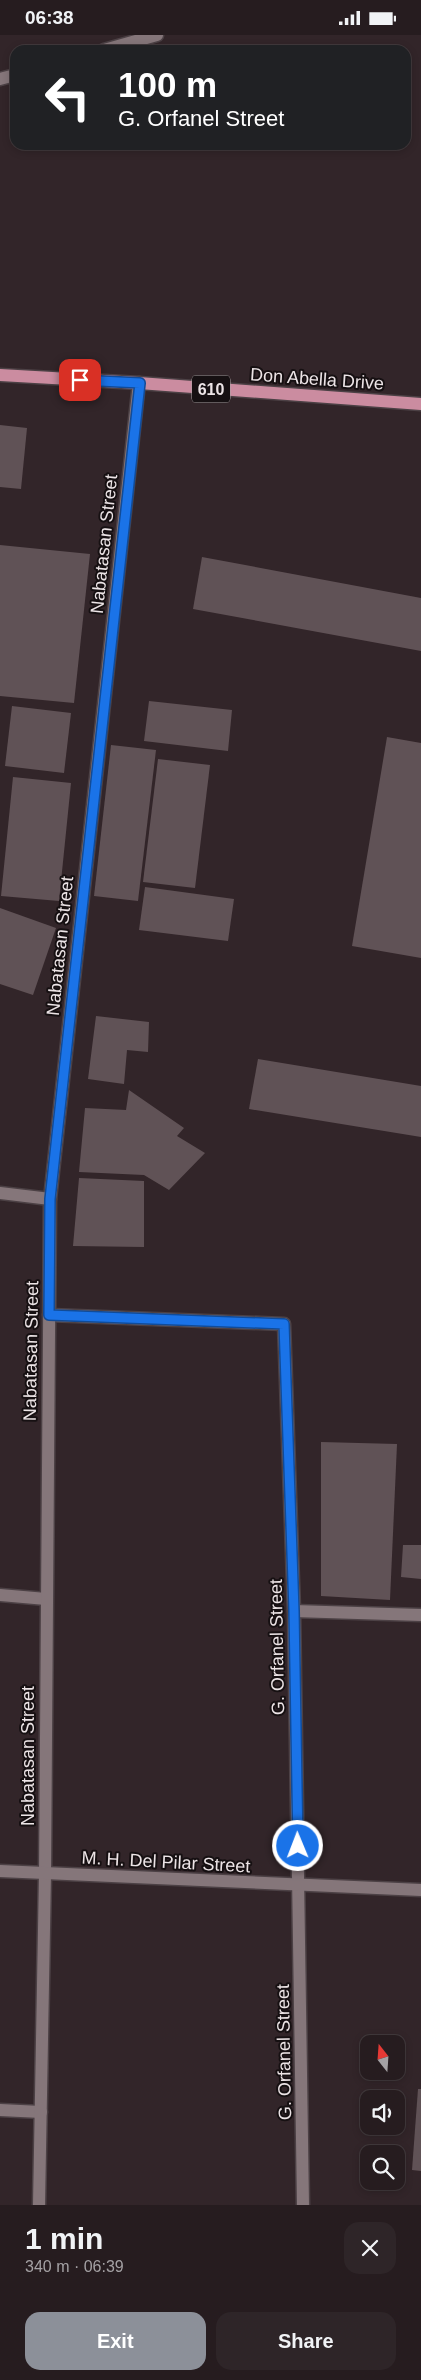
<!DOCTYPE html>
<meta charset="utf-8">
<style>
:root{--surface:#261c1f;--page:#2e2528;--text:#f1f3f6;--muted:#a4a1a4;--line:#423a3d;--accent:#8c9099}
body{margin:0;font-family:Arial,sans-serif;background:var(--page);color:var(--text);height:100vh;display:flex;flex-direction:column;font-size:19px;white-space:nowrap}
*{box-sizing:border-box;margin:0}
p{font-size:16px;color:var(--muted)}
.icon{flex:none;width:28px;height:28px;fill:none;stroke:currentColor;stroke-width:2;stroke-linecap:round;stroke-linejoin:round}
.map{position:relative;height:2170px;overflow:hidden}
.sheet{display:flex;flex-direction:column;background:var(--surface);flex:1}
.sheet>*{flex:none}
.banner{position:absolute;left:10px;top:10px;width:401px;height:105px;border-radius:15px;box-shadow:0 2px 8px #0003,0 0 0 1px var(--line);background:#202124;color:#fff;overflow:hidden}
.needle{width:32px;rotate:343deg}
.fabs{position:absolute;left:360px;top:2000px;display:grid;gap:10px}
.fabs a{display:grid;place-items:center;width:45px;height:45px;border-radius:10px;background:var(--surface);box-shadow:0 2px 8px #0003,0 0 0 1px var(--line);font-size:25px}
.pin{position:absolute;display:grid;place-items:center;width:42px;height:42px;color:#fff;margin:-21px;border-radius:10px;box-shadow:0 2px 8px #0006}
.me{position:absolute;width:55px;margin:-28px;rotate:359deg;stroke-linejoin:round;filter:drop-shadow(0 0 4px #0008)}
.turn{display:flex;align-items:center;gap:18px;height:105px;padding:0 25px;font-size:22px}
.turn .icon{width:65px;height:65px;stroke-width:2.5}
.turn b{display:block;font-size:35px;line-height:42px}
.round{display:grid;place-items:center;flex:none;width:52px;height:52px;border-radius:15px;background:var(--page)}
.headline{display:flex;align-items:center;justify-content:space-between;height:85px;padding:0 25px}
h1{font-size:30px;font-weight:700;line-height:38px}
.primary-button{display:flex;gap:10px;margin-top:auto;padding:10px 25px}
.primary-button a{flex:1;height:58px;border-radius:15px;background:var(--accent);color:#fff;font-size:20px;font-weight:700;line-height:58px;text-align:center}
.primary-button a+a{background:var(--page);color:var(--text)}
.status{display:flex;justify-content:space-between;align-items:center;height:35px;padding:0 25px;background:var(--surface);direction:ltr}
.status svg{height:14px;fill:currentColor}
.map>svg:first-child{display:block}
</style>
<div class="status"><b>06:38</b><svg viewBox="0 0 49 12"><path d="M0 12V9h3v3zM5 12V6h3v6zM10 12V3h3v9zM15 12V0h3v12zM26 1h20v11H26zM47 4h2v5h-2z"/></svg></div>
<div class="map">
<svg width="421" height="2170" viewBox="0 0 421 2170">
<rect width="100%" height="100%" fill="#322529"/>
<!-- building -->
<g fill="#605256">
<polygon points="0,390 27,393 21,454 0,452"/>
<polygon points="0,510 90,519 74,668 0,661"/>
<polygon points="202,522 421,563 421,616 193,574"/>
<polygon points="149,666 232,675 228,716 144,706"/>
<polygon points="12,671 71,678 64,738 5,731"/>
<polygon points="387,702 421,708 421,923 352,911"/>
<polygon points="111,710 156,715 138,866 94,861"/>
<polygon points="158,724 210,730 195,853 143,847"/>
<polygon points="13,742 71,748 59,866 1,861"/>
<polygon points="145,852 234,864 228,906 139,895"/>
<polygon points="0,873 56,893 33,960 0,949"/>
<polygon points="96,981 149,987 148,1017 127,1015 124,1049 88,1044"/>
<polygon points="258,1024 421,1051 421,1102 249,1074"/>
<polygon points="129,1055 184,1093 177,1101 205,1118 169,1155 144,1140 79,1137 85,1073 126,1075"/>
<polygon points="79,1143 144,1146 144,1212 73,1211"/>
<polygon points="321,1407 397,1409 390,1565 321,1561"/>
<polygon points="403,1510 421,1510 421,1544 401,1542"/>
<polygon points="418,2054 421,2054 421,2136 412,2135"/>
</g>
<g fill="none" stroke-linecap="round" stroke-linejoin="round">
<defs>
<g id="street">
<polyline points="104,15 157,0"/>
<polyline points="0,44 15,40"/>
<polyline points="0,1158 50,1164"/>
<polyline points="49,1280 284,1289 294,1576 303,2170"/>
<polyline points="0,1560 46,1564"/>
<polyline points="294,1576 421,1580"/>
<polyline points="0,2075 41,2077"/>
<polyline points="39,2170 45,1839 50,1164 139,348"/>
</g>
<polyline id="secondary" points="0,1836 421,1855"/>
<polyline id="primary" points="0,340 139,348 421,369"/>
</defs>
<!-- street casing -->
<use href="#street" stroke="#4c4145" stroke-width="15"/>
<!-- secondary casing -->
<use href="#secondary" stroke="#4c4145" stroke-width="15"/>
<!-- primary casing -->
<use href="#primary" stroke="#4c4145" stroke-width="15"/>
<!-- street -->
<use href="#street" stroke="#85767a" stroke-width="12"/>
<!-- secondary -->
<use href="#secondary" stroke="#85767a" stroke-width="12"/>
<!-- primary -->
<use href="#primary" stroke="#cb8ca0" stroke-width="12"/>
</g>
<g fill="none" stroke-linecap="round" stroke-linejoin="round">
<defs>
<polyline id="route" points="80,345 140,348 50,1164 49,1280 284,1289 294,1576 298,1811"/>
</defs>
<!-- route casing -->
<use href="#route" stroke="#114b97" stroke-width="12"/>
<!-- route -->
<use href="#route" stroke="#1a73e8" stroke-width="9"/>
</g>
<g text-anchor="middle" stroke-width="4" stroke-linejoin="round" paint-order="stroke">
<!-- shield labels -->
<rect fill="#161012" stroke="#aca4a6" stroke-width="1" x="192" y="340.5" width="38" height="27" rx="4"/>
<g font-size="16" font-weight="bold" fill="#ece4e6">
<text x="211" y="360">610</text>
</g>
<!-- street labels -->
<g font-size="18" fill="#ece4e6" stroke="#161012">
<text transform="translate(317 344) rotate(4)" y="6">Don Abella Drive</text>
<text transform="translate(104 509) rotate(-84)" y="6">Nabatasan Street</text>
<text transform="translate(60 911) rotate(-84)" y="6">Nabatasan Street</text>
<text transform="translate(31 1316) rotate(-89)" y="6">Nabatasan Street</text>
<text transform="translate(277 1612) rotate(-91)" y="6">G. Orfanel Street</text>
<text transform="translate(28 1721) rotate(-90)" y="6">Nabatasan Street</text>
<text transform="translate(166 1827) rotate(3)" y="6">M. H. Del Pilar Street</text>
<text transform="translate(284 2017) rotate(-91)" y="6">G. Orfanel Street</text>
</g>
</g>
</svg>
<div class="fabs">
<a><svg class="needle" viewBox="-14 -14 28 28"><path d="M0-13l5 13h-10z" fill="#e53935"/><path d="M0 13l5-13h-10z" fill="#a4a1a4"/></svg></a>
<a><svg class="icon" aria-label="sound" viewBox="0 0 24 24"><path d="M4 9h4l5-4v14l-5-4H4zM17 9q2 3 0 6"/></svg></a>
<a><svg class="icon" aria-label="search" viewBox="0 0 24 24"><circle cx="10" cy="10" r="6"/><path d="M15 15l6 6"/></svg></a>
</div>
<div class="pin" style="left:80px;top:345px;background:#d93025"><svg class="icon" aria-label="arrive" viewBox="0 0 24 24"><path d="M6 21V4h12l-3 4 3 4H6"/></svg></div>
<svg class="me" style="left:298px;top:1811px" viewBox="-20 -20 40 40"><circle r="17" fill="#1a73e8" stroke="#fff" stroke-width="3"/><path d="M0-11L8 9 0 5-8 9z" fill="#fff"/></svg>
<div class="banner">
<div class="turn"><svg class="icon" aria-label="left" viewBox="0 0 24 24"><path d="M17 20v-9H6M10 6l-5 5 5 5"/></svg><div><b>100 m</b>G. Orfanel Street</div></div>
</div>
</div>
<section class="sheet">
<div class="headline"><div><h1>1 min</h1><p>340 m · 06:39</p></div><a class="round"><svg class="icon" aria-label="close" viewBox="0 0 24 24"><path d="M6 6l12 12M18 6L6 18"/></svg></a></div>
<div class="primary-button"><a>Exit</a><a>Share</a></div>
</section>
